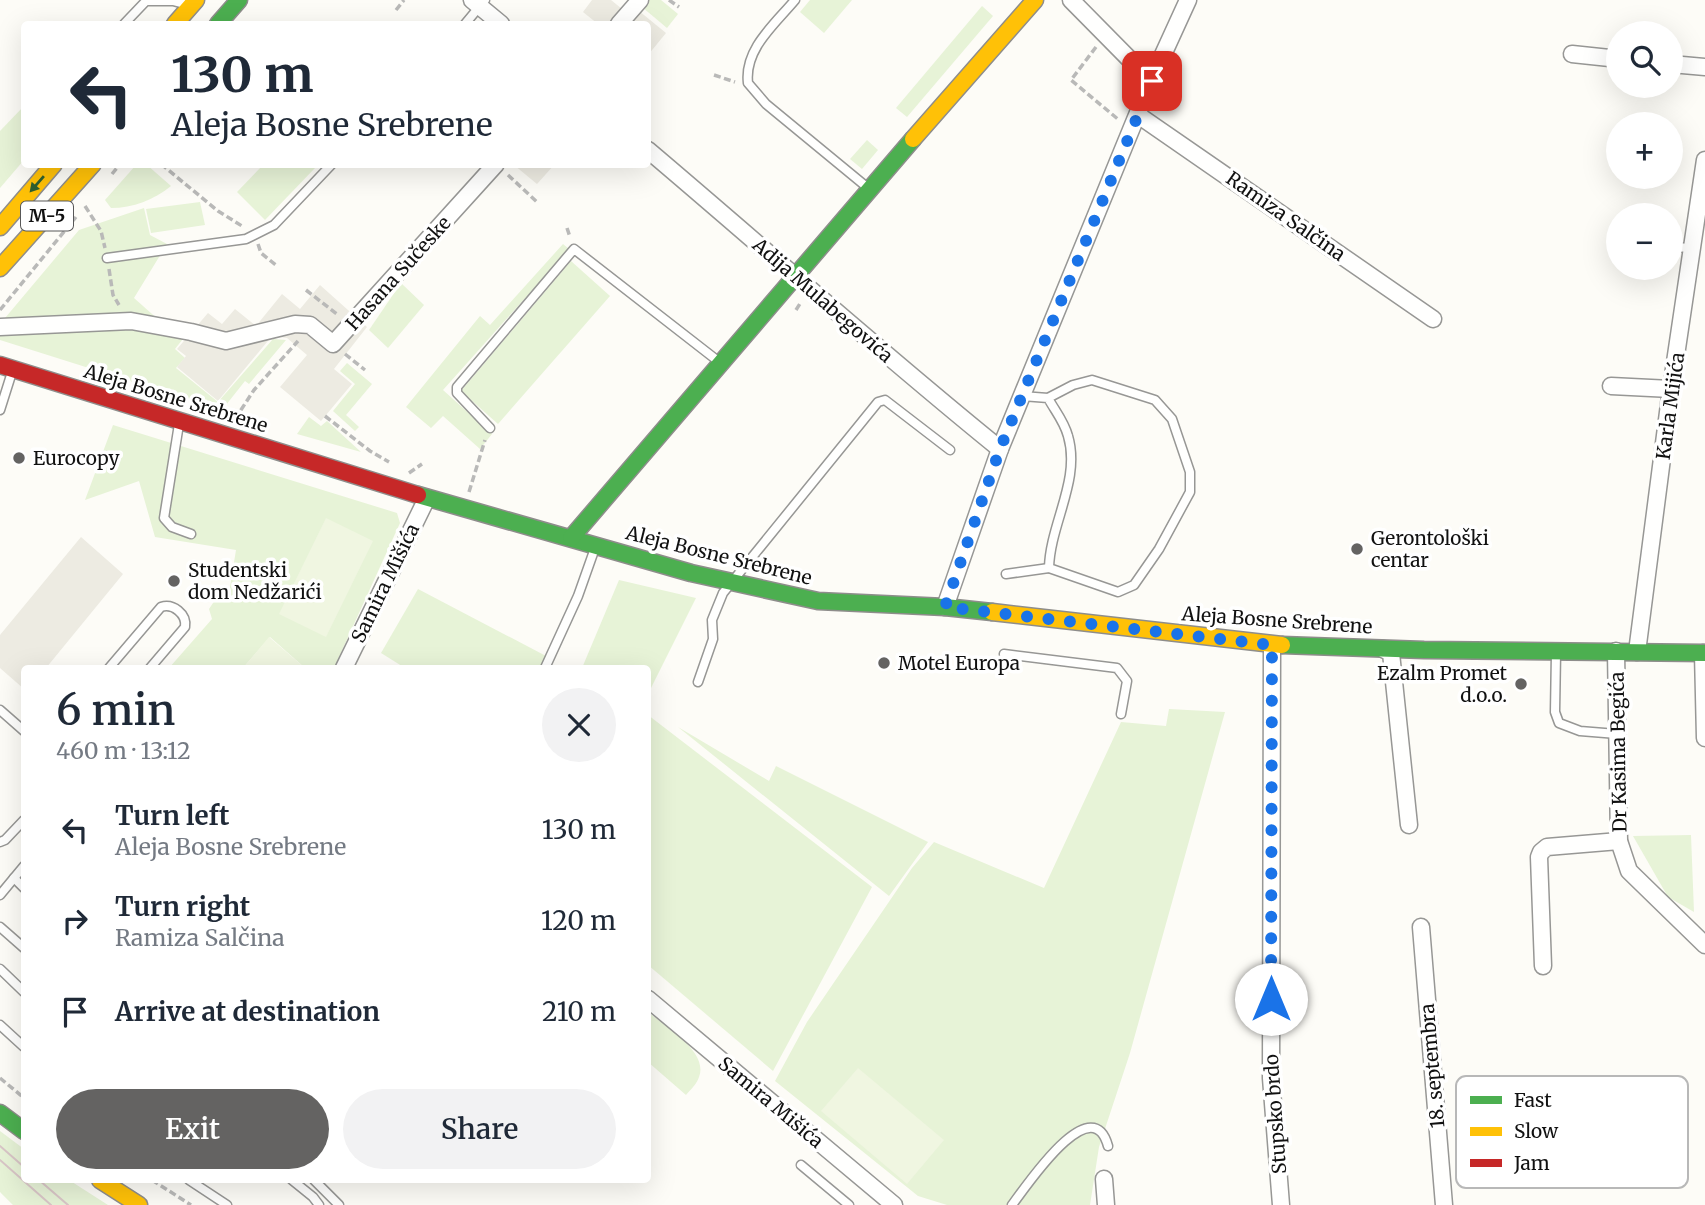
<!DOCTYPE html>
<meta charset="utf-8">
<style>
:root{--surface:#fff;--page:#f2f2f3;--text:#1f2937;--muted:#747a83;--accent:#646362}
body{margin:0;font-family:Merriweather,serif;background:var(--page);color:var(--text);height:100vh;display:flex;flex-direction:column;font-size:26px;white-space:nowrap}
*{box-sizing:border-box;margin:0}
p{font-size:23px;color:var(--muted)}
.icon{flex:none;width:38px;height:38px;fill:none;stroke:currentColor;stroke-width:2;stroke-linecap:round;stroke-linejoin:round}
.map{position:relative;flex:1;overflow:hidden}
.drawer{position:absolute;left:21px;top:665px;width:630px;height:518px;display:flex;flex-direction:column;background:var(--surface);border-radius:7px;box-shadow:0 7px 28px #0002}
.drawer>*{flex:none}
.banner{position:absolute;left:21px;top:21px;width:630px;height:147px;border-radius:7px;box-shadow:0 7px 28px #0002;background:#fff;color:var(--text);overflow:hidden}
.tools{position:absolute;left:1606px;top:21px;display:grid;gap:14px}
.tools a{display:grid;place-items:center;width:77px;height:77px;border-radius:50%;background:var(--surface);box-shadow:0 7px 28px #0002;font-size:35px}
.pin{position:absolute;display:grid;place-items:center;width:60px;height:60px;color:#fff;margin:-30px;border-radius:14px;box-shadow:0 4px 10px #0006}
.me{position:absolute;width:77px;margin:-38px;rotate:0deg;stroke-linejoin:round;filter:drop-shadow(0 0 5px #0008)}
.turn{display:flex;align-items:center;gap:24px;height:147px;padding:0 35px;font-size:32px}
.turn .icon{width:91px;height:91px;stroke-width:2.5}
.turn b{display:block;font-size:49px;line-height:60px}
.round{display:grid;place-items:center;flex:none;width:74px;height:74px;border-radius:37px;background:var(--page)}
.headline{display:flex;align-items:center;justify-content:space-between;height:119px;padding:0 35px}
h1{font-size:42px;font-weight:600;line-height:52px}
.primary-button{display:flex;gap:14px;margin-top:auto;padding:14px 35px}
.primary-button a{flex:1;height:80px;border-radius:42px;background:var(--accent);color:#fff;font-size:28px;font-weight:600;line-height:80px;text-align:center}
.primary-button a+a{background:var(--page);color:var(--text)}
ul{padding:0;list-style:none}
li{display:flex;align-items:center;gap:21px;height:91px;padding:0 35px}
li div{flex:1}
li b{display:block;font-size:26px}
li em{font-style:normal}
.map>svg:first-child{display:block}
</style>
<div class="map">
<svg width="1705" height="1205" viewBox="0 0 1705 1205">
<rect width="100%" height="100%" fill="#fdfcf7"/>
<!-- green -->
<g fill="#e7f3d7">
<polygon points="648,0 661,0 678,14 667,28 642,7"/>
<polygon points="810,0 852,0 824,33 800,12"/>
<polygon points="982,6 993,16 907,117 896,108"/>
<polygon points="24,106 24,160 0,188 0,131"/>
<polygon points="867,140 878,150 862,169 850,159"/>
<polygon points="264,164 312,165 315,168 265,220 237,192"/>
<path d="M136,165H147L171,186C154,200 133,208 111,208L105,200Z"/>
<polygon points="200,202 205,225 151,233 146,209"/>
<polygon points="144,208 150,235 167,244 134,298 161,322 186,335 175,349 185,358 176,368 218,402 273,339 286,340 249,384 245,381 222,410 0,340 0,324 79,230"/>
<polygon points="563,244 569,249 443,390 492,434 480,449 443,416 431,428 406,407 480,316 490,325"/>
<polygon points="571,261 610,296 498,424 461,391"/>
<polygon points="401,283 424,305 388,348 369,330"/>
<polygon points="347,363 372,384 346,415 359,427 355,431 333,411 355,384 340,371"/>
<polygon points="309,417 321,426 327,421 361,452 297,434"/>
<polygon points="113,425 397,513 400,523 334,668 305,668 270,637 243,668 169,668 212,619 209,609 215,600 228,599 236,550 155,537 139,481 85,500"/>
<polygon points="619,580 696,598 648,694 648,668 582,668"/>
<polygon points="418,589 546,656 540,668 405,668 381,653"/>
<polygon points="1169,709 1225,712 1130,1053 1099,1147 1090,1205 947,1205 918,1196 775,1081 807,1022 912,868 934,842 1044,888 1121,722 1166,726"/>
<polygon points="648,715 872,887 773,1071 648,965"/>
<polygon points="678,727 769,781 776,766 928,842 889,896"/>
<polygon points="1691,835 1694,912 1668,897 1633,836"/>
<path d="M648,1012C665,1026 709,1052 699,1077C697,1084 690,1090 686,1095L648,1062Z"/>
<polygon points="0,1131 24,1149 24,1180 69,1180 108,1205 13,1205 0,1192"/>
</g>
<!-- pitch -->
<g fill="#f0f6e1">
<polygon points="326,518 373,541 326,637 279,614"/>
<polygon points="269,637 305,668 243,668"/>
<polygon points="858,1068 944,1140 907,1184 821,1111"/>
</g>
<!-- plaza -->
<g fill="#edebe2">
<polygon points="592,0 611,0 622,9 628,2 666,33 648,55 648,24 598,24 583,12"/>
<polygon points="514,165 554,165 537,184"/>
<polygon points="320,285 367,327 334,369 352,384 321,421 280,387 307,355 287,338 272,336 218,401 177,367 186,356 177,349 208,313 222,324 235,309 256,326 282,294 300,309"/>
<polygon points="81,537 123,574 46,668 24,668 24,689 0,668 0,635"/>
</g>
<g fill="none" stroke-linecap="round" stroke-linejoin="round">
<defs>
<g id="lane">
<path d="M795,0C775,24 744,49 748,83L766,104L868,188"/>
<polyline points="124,24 146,1 173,1 188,5"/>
<polyline points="465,24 485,0"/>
<polyline points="1671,247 1693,248"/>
<polyline points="107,258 246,239 274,225 332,164"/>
<path d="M1022,396L1048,398L1073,385L1092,380L1155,400L1172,419L1190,472V492L1159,549L1134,585L1118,592L1049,568C1050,524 1081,480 1068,436C1064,421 1055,411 1048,398"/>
<polyline points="0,410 12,372"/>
<polyline points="179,424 164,518 172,527 191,534"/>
<polyline points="490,428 457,393 457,387 574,249 718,361"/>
<polyline points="1006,574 1049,568"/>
<polyline points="1556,653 1555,712 1559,723 1580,731 1617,734"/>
<polyline points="1004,654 1117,668 1127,681 1121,714"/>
<path d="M109,668L161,607C173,603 187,614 185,627L150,668"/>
<polyline points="545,668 578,596 595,548"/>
<polyline points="698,682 713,639 712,620 723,593 878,402 885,400 950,450"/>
<polyline points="0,710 24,731"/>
<polyline points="0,842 5,840 24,820"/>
<polyline points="14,878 24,888"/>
<polyline points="0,895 24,866"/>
<polyline points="0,927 24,948"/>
<polyline points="0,969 24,992"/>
<polyline points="0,1025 24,1047"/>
<polyline points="801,1165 849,1205"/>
<polyline points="189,1180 227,1205"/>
<polyline points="292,1180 313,1197 319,1205"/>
<polyline points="314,1180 339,1205"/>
<path d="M1012,1205C1025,1188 1092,1087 1108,1146"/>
</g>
<g id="street">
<polyline points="472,0 501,24"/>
<polyline points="1071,0 1151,81"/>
<polyline points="619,24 640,0"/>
<polyline points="1572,54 1619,59"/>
<polyline points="1671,64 1705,67"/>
<polyline points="1138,115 1433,319"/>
<path d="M648,150C765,249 880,352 1000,449"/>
<polyline points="0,327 131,321 191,332 226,341 295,324 310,325 333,344 496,164"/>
<polyline points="1611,386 1671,389"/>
<polyline points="945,607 1000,449 1151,81 1188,0"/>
<polyline points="1272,645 1271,1078 1281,1205"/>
<polyline points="1383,649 1391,653 1409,825"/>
<polyline points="1616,651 1619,841 1629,871 1705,945"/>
<polyline points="1637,652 1671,389 1705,160"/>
<polyline points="1703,653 1705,738"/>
<polyline points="344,668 427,498"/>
<polyline points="1421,927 1444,1205"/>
<polyline points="1543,966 1539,857 1541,852 1547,847 1619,841"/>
<polyline points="648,999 894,1205"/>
<polyline points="1104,1179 1106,1205"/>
</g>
<g id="fast">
<polyline points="218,24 239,0"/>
<polyline points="418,495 691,573 818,601 945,607 992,612"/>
<polyline points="571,538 913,139"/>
<polyline points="1282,645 1424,650 1705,653"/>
<polyline points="0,1113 24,1131"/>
</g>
<g id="slow">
<polyline points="175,24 196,0"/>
<polyline points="913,139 1035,0"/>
<polyline points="0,227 54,164"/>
<polyline points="0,268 93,164"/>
<polyline points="992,612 1282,645"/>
<polyline points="100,1180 139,1205"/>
</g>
<polyline id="jam" points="0,365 418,495"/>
</defs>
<!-- lane casing -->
<use href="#lane" stroke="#979795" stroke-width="11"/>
<!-- street casing -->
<use href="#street" stroke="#979795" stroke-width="19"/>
<!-- fast casing -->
<use href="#fast" stroke="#8e8d8b" stroke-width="19"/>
<!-- slow casing -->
<use href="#slow" stroke="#8e8d8b" stroke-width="19"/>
<!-- jam casing -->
<use href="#jam" stroke="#8e8d8b" stroke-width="19"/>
<!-- path -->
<g stroke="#b9b9b8" stroke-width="3.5" stroke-dasharray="7 3.5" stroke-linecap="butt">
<polyline points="669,0 679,7"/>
<polyline points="396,10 404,0"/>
<polyline points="1096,47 1071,80 1119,120"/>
<polyline points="714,75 735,82"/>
<polyline points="161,164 218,211 242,226"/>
<polyline points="112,174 120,164"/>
<polyline points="508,175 537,202"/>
<polyline points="85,206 101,231 105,248"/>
<polyline points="567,228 570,237"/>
<polyline points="258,244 261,253 277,266"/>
<polyline points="109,269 113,295 119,305"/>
<polyline points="306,290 338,315"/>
<polyline points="0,310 76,217"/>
<polyline points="796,310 801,302"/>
<polyline points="345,354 365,370"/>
<polyline points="325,416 370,451 389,462"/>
<polyline points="235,419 254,390 298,341"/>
<polyline points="409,473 422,464"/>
<polyline points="469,492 485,440"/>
<polyline points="0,1078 24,1098"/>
<polyline points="152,1180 191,1205"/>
</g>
<!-- lane -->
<use href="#lane" stroke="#fffffe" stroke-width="8"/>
<!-- street -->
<use href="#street" stroke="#fffffe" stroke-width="16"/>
<!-- fast -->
<use href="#fast" stroke="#4caf50" stroke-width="16"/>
<!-- slow -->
<use href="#slow" stroke="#ffc107" stroke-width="16"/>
<!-- jam -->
<use href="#jam" stroke="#c62828" stroke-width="16"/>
<!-- tram -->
<g stroke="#d9c6c7" stroke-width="2">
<polyline points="0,1146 24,1167"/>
<polyline points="0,1160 51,1205"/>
<polyline points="39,1180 68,1205"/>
</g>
</g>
<!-- one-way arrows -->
<defs><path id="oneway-solid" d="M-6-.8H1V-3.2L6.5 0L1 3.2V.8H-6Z" transform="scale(1.75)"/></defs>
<use fill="#2e6030" href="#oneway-solid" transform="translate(37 184) rotate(131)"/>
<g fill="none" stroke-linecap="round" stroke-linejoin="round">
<!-- route -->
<polyline stroke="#1a73e8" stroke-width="12" stroke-dasharray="0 21.6" points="1152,81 1000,449 945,607 1272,645 1271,999"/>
</g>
<!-- markers -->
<g fill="#646362" stroke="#fff" stroke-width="2.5">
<circle cx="19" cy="458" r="7"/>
<circle cx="1357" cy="549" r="7"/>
<circle cx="174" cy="581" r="7"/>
<circle cx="884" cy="663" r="7"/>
<circle cx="1521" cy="684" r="7"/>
</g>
<g text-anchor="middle" stroke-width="7" stroke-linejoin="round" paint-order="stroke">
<!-- shield labels -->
<rect fill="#fff" stroke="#585858" stroke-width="2" x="21" y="201.5" width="52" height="29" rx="5"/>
<g font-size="18" font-weight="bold" fill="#111">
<text x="47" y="222">M-5</text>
</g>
<!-- street labels -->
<g font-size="19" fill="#111" stroke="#fff">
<text transform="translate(1286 216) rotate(35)" y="7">Ramiza Salčina</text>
<text transform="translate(398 273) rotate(-48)" y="7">Hasana Sučeske</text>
<text transform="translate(823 300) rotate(41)" y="7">Adija Mulabegovića</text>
<text transform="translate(176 398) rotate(17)" y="7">Aleja Bosne Srebrene</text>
<text transform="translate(1670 406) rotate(-82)" y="7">Karla Mijića</text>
<text transform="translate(719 555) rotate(14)" y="7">Aleja Bosne Srebrene</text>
<text transform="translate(385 583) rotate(-64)" y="7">Samira Mišića</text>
<text transform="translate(1277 620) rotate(4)" y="7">Aleja Bosne Srebrene</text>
<text transform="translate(1618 752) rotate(-91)" y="7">Dr Kasima Begića</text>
<text transform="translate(1432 1066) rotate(-95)" y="7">18. septembra</text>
<text transform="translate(771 1102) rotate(40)" y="7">Samira Mišića</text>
<text transform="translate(1275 1114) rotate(-94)" y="7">Stupsko brdo</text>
</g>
<!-- poi labels -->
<g font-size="19" fill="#111" stroke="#fff" text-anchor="start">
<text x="33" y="465">Eurocopy</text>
<text x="1371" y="545">Gerontološki<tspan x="1371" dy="22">centar</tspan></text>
<text x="188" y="577">Studentski<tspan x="188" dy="22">dom Nedžarići</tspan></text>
<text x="898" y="670">Motel Europa</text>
<text x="1507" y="680" text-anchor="end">Ezalm Promet<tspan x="1507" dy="22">d.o.o.</tspan></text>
</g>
</g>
<!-- legend -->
<rect x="1456" y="1076" width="232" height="112" rx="10" fill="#fff" stroke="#b8b8b8" stroke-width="2"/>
<rect x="1470" y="1096" width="32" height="8" fill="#4caf50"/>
<rect x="1470" y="1127" width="32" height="9" fill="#ffc107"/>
<rect x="1470" y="1159" width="32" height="8" fill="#c62828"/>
<g font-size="19" fill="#111">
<text x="1514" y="1107">Fast</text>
<text x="1514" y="1138">Slow</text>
<text x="1514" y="1170">Jam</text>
</g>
</svg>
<div class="tools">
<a><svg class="icon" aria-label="search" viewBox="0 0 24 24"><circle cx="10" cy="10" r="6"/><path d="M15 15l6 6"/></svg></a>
<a>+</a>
<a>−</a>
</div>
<div class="pin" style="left:1152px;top:81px;background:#d93025"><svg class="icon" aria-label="arrive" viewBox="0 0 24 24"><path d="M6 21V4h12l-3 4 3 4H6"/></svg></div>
<svg class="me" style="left:1271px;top:999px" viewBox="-20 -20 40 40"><circle r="19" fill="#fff"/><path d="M0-13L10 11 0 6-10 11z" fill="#1a73e8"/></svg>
<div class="banner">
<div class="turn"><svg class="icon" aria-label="left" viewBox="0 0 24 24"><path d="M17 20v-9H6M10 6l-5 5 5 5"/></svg><div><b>130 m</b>Aleja Bosne Srebrene</div></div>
</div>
<section class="drawer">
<div class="headline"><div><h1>6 min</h1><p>460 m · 13:12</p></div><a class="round"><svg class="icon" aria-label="close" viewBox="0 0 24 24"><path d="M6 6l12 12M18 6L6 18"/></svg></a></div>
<ul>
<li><svg class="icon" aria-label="left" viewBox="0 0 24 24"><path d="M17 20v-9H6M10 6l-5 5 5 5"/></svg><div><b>Turn left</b><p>Aleja Bosne Srebrene</p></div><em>130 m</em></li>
<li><svg class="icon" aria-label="right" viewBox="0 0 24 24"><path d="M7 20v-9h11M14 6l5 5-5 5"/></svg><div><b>Turn right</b><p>Ramiza Salčina</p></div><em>120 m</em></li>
<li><svg class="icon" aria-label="arrive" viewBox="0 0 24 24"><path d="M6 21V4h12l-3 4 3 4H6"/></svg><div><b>Arrive at destination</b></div><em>210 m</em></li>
</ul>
<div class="primary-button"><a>Exit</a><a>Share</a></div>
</section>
</div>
